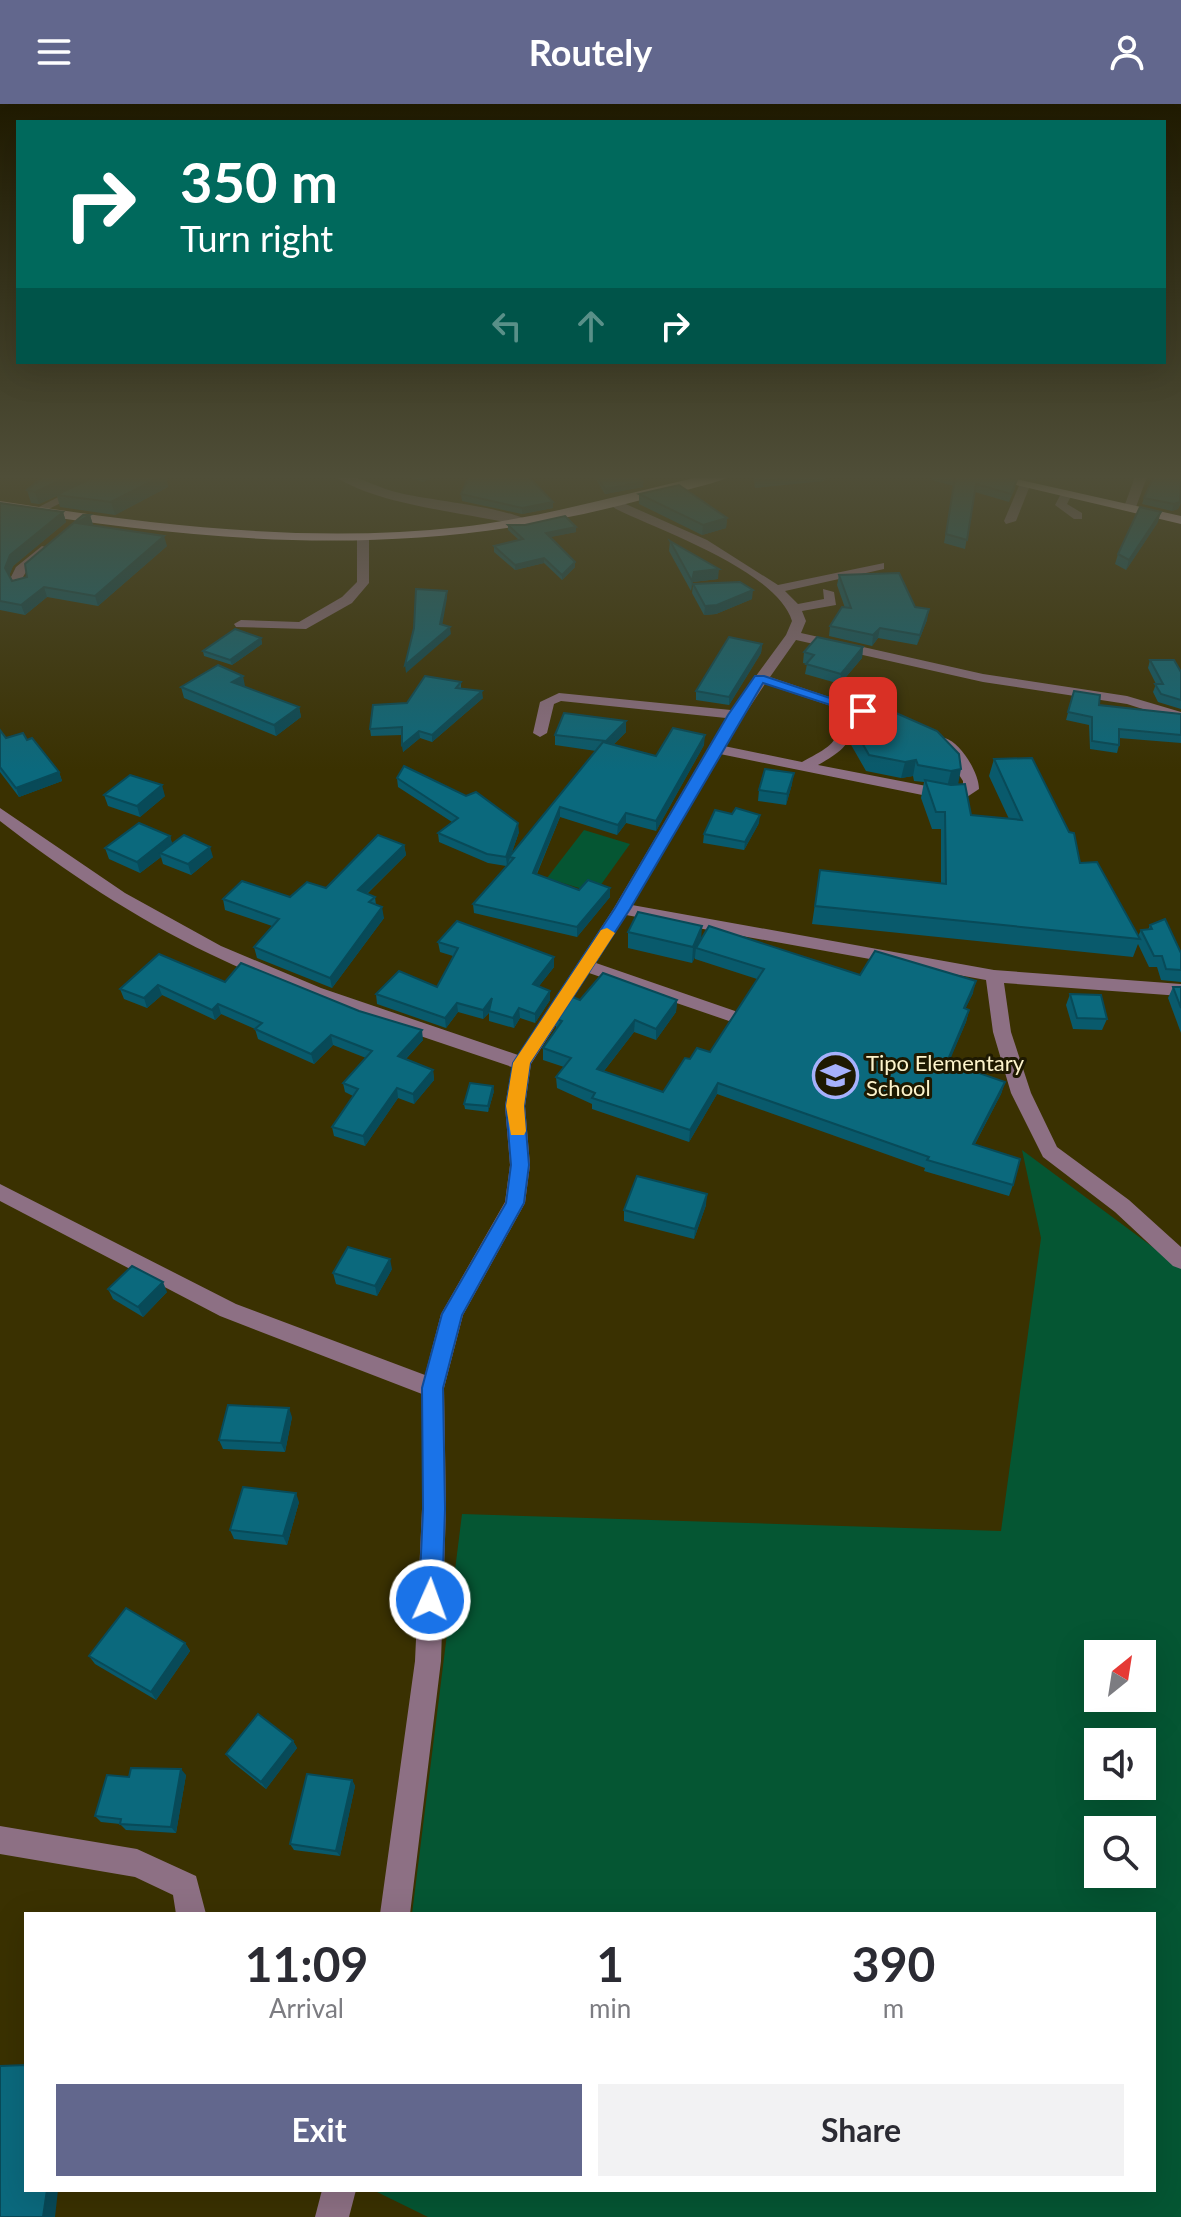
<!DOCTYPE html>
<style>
:root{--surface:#fff;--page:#f2f2f3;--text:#2b2b33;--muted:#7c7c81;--accent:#62678d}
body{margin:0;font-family:Lato,sans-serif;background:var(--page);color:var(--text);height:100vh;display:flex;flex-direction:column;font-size:30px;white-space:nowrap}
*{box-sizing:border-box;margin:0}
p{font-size:26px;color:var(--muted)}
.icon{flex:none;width:44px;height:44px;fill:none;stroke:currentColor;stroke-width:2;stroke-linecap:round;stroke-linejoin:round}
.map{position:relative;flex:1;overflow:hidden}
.side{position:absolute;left:24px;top:1808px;width:1132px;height:280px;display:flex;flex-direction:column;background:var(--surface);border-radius:0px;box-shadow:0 8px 32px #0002}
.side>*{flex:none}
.top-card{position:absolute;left:16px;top:16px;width:1150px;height:244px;border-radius:0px;box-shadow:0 8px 32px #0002;background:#00695c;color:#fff;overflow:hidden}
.needle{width:52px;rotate:30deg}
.fabs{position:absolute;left:1084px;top:1536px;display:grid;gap:16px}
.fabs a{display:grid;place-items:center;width:72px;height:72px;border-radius:0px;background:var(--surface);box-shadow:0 8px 32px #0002;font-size:40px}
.pin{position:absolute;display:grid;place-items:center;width:68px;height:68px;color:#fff;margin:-34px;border-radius:16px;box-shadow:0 4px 12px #0006}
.me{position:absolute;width:88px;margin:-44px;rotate:2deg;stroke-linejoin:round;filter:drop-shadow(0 0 6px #0008)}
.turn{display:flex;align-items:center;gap:28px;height:168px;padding:0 32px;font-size:36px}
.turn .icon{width:104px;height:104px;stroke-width:2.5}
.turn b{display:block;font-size:56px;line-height:68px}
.lanes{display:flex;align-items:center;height:76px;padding:0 32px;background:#0003;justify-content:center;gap:40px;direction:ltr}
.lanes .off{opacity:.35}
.eta{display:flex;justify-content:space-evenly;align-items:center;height:136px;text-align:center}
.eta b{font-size:48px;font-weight:700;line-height:56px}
.primary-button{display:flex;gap:16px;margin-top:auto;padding:16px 32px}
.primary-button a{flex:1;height:92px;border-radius:0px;background:var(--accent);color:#fff;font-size:32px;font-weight:700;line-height:92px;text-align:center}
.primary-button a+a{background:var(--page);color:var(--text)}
header{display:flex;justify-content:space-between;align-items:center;height:104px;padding:0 32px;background:var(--accent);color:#fff;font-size:36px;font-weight:700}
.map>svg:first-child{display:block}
</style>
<header><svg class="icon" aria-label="menu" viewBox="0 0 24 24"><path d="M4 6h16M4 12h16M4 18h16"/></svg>Routely<svg class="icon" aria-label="person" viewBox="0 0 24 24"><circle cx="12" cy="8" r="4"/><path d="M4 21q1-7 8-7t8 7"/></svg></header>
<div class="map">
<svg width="1181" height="2113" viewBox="0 0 1181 2113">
<rect width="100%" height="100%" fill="#3a3101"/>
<!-- green -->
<g fill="#055633" fill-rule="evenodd">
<polygon points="584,726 630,740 595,789 547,774"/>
<path d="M1022,1046L1181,1164V2113H428L377,2088L1154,2086V1810H412L462,1410L1001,1427L1041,1134ZM1098,1550H1142V1594H1098ZM1098,1638H1142V1682H1098ZM1098,1726H1142V1770H1098Z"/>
</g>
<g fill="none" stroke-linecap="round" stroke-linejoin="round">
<!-- minor -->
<g fill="#8d7084" fill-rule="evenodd">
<path d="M332,370C353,369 372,381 392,387C426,397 508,402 532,419L526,423C474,409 373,402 332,370Z"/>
<polygon points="1136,370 1148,370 1136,403 1130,407 1124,403"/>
<polygon points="1021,377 1031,379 1016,417 1006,420 1004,417"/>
<polygon points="76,384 86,386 41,409 31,407"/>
<polygon points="1063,386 1073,388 1067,400 1082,409 1082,415 1074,415 1055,401"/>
<path d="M612,394L707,436L778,481L884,459V465L785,487L798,500L824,495L823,485L834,488L836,501L802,507L806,517L801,529L983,570L1127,592L1181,608V616L1174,615L1127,600L983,578L796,536L770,573L912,621L905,625L849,607C861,635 840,649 818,661L947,686L963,683V677L938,638L945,634C961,639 979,669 979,685L967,693L947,696L720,650L632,801L994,866L1181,880V892L1004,879L1011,928L1031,989L1057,1043L1129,1096L1181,1143V1165L1173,1162L1115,1108L1043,1053L1011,989L993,928L986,876L626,811L596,859L735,907L738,911L729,917L589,869L531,960L525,1002L530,1061L525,1099L463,1211L444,1284L446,1405L441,1557L410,1810H380L415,1557L422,1405V1290L220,1212L0,1097V1080L236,1200L425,1271L441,1210L505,1098L510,1061L505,1002L512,963C410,928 307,897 210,850C135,814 66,768 0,717V704L125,789L221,842L321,884L518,951L614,804L726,614L561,597L554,600L547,629L540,633L533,629L540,598L559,589L731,606L786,531L792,517C777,467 661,427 616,405L606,398ZM765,580L831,602C849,636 829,643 802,658L724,642Z"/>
<polygon points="363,430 369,434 369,479 352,499 306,525 236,523 234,520 241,516 299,518 342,493 357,478 357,434"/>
<polygon points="42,442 52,445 26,468 23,473 28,482 27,485 17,485 11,473 16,463"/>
<polygon points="0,1722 137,1745 196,1772 206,1810 176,1810 173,1791 135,1773 0,1750"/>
<polygon points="322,2086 356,2086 349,2113 315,2113"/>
</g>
<!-- highway -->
<g fill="#fdd0ef" fill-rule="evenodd">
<path d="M711,370H734C721,380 662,391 641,396C417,456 226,441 0,405V397C152,421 307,440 461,423C546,413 627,389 711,370Z"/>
<polygon points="970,370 994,370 1181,412 1181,420"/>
</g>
</g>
<!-- wall -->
<g fill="#095a6c">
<polygon points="51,370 164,370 168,383 115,411 60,403 57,392 39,400 31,399 27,386"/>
<polygon points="401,370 437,370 423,378"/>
<polygon points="593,370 635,370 643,378 643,383 605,390"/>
<polygon points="753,370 824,370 825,371 824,377 755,384"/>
<polygon points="932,370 992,370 1015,384 1009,398 975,388 965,445 944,439 954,382 931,376"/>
<polygon points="1007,370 1038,370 1035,376"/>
<polygon points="1181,370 1181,399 1178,405 1172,407 1142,400 1144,394"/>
<polygon points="461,390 553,398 553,404 522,410 462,397"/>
<polygon points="639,390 727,414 726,424 702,431 639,400"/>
<polygon points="0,399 63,408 66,418 13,462 9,472 12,477 27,473 90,411 93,421 167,442 98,502 47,493 25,511 0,506"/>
<polygon points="1158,418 1126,466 1115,460 1118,450"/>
<polygon points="508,421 576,428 550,433 575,463 562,476 544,459 515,466 494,448 494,442 519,436 508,426"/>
<polygon points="670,437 718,475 693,478 691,487 669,447"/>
<polygon points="839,471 915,503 927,516 917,541 878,534 872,542 829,532 830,522 845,504 837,481"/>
<polygon points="693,480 752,495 716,510 704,511 692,489"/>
<polygon points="261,534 262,540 232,561 204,552 203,547"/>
<polygon points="762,540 761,549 729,601 696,596 696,587"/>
<polygon points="863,543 862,554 840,580 805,570 807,560 803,559 804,548"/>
<polygon points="1150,556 1181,568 1181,605 1158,598 1153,588 1156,580 1148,564"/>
<polygon points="461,578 461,585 483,594 432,638 420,634 403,648 402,631 371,632 370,625 407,599"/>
<polygon points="245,582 244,583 299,603 301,613 276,632 184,594 181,583"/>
<polygon points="1074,587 1099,601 1181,610 1181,639 1119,634 1119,641 1117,649 1090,645 1089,621 1066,616"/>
<polygon points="626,617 626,628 613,641 656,652 704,641 656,727 626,719 617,731 560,713 537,770 579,786 610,793 577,833 474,809 473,800 506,762 488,759 439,738 438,729 452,718 398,683 397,674 519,728 511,751 596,647 555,641 555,631"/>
<polygon points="853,623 937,627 971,711 1009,715 989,672 994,655 1080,759 1138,832 1141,826 1148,826 1150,821 1181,849 1181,878 1161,876 1157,863 1149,863 1138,840 1133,853 812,820 820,766 941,780 941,725 932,725 921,694 924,678 914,677 913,672 901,674 866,667 850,639"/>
<polygon points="0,626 6,634 27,636 59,668 62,677 19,693 0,668"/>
<polygon points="792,680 786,701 758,697 759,686"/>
<polygon points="104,691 165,692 140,713 108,702"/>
<polygon points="759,719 744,746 703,739 704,730"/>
<polygon points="170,732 172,740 213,753 191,771 163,760 161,753 140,769 109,755 105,744"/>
<polygon points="404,741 406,751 367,790 375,793 376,801 384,814 332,884 257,854 254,843 272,822 225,806 223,795 290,793 326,784"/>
<polygon points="628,828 701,835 860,871 973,889 965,905 969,906 966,918 948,959 1005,978 1001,990 975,1040 1013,1081 1009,1092 924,1067 925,1064 717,990 689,1038 592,1005 592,1000 557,984 556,973 564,963 543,956 543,944 556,926 556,915 580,896 677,896 676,908 656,936 634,928 604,967 663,988 690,955 710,948 757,875 695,855 695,853 692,859 628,844"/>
<polygon points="438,838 554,863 539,882 550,887 550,896 535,919 520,914 514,924 489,917 489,909 483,915 458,908 446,924 377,900 376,890 437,883 453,852 440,848"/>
<polygon points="159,850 225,878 423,936 406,955 433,966 434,976 414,1000 398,994 365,1042 334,1032 332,1023 353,992 345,988 343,979 366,954 333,941 314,960 258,935 255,925 221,910 215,916 162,891 147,904 124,895 120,885"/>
<polygon points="1173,883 1181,883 1181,929 1168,894"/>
<polygon points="1070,890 1107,915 1102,926 1073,925 1066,901"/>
<polygon points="494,987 488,1008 465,1005 464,1000"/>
<polygon points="706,1101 694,1135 624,1117 624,1106"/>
<polygon points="392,1165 377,1192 336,1180 333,1169"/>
<polygon points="108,1185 167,1188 143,1213 113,1195"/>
<polygon points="292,1313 285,1348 223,1345 219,1336"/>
<polygon points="299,1398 287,1441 234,1435 230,1426"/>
<polygon points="185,1539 190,1547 156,1596 95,1560 89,1552"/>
<polygon points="293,1637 297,1644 266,1685 231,1657 226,1650"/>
<polygon points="186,1671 176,1729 126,1726 120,1720 101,1718 95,1712 129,1673"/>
<polygon points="352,1676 355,1682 340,1752 294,1746 290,1740"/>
</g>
<!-- shaded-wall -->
<g fill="#084a58">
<polygon points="74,370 89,370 90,376 39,400 35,388"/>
<polygon points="166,370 168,383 115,411 111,398"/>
<polygon points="424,370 437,370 423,378 422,371"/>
<polygon points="643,378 643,383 605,390 605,385"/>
<polygon points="553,398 553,404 522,410 522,404"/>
<polygon points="1180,398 1178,405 1172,407 1174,400"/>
<polygon points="63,408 66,418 13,462 8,474 5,464 10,451"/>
<polygon points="1161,408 1158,418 1126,466 1129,456"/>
<polygon points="90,411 93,422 76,419"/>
<polygon points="727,414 726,424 702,431 703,421"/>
<polygon points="576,423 576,428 546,434 546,429"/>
<polygon points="164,432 167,442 98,502 95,492"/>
<polygon points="544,454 544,459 515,466 515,461"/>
<polygon points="575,458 575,463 562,476 562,471"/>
<polygon points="719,465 718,475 693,478 691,487 692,477 694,468"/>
<polygon points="44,483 47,493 25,511 21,501"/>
<polygon points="753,486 752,495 716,510 704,511 705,502"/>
<polygon points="447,487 447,494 441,528 440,520"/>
<polygon points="929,505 927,516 917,541 920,531"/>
<polygon points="450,523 451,530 406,569 405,561"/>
<polygon points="880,524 878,534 872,542 873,531"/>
<polygon points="261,534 262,540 232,561 230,556"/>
<polygon points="762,540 761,549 729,601 729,593"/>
<polygon points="863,543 862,554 840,580 841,570"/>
<polygon points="243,572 245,582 234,589 232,578"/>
<polygon points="482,587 483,594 432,638 432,631"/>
<polygon points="299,603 301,613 276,632 274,621"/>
<polygon points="626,617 626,628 606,648 606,637"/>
<polygon points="419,627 420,634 403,648 402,641"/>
<polygon points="705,631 704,641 656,727 656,717"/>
<polygon points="916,656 913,672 901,674 905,658"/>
<polygon points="961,665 958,681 947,683 951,667"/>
<polygon points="59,668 62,677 19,693 16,684"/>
<polygon points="794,669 792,680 786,701 787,690"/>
<polygon points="162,681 165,692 140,713 137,702"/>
<polygon points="560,703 560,713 533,778 533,769"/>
<polygon points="626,709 626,719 617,731 618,721"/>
<polygon points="760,711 759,719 744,746 745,738"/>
<polygon points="518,719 519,728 507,762 506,753"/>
<polygon points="170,732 173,743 160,749 161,753 140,769 137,758"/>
<polygon points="404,741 406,751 359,797 358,786"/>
<polygon points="210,743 213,753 191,771 188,760"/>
<polygon points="610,784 610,793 577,833 577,823"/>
<polygon points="382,803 384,814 332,884 330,874"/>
<polygon points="702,822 701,838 696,844 695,853 692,859 693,843"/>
<polygon points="554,853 554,863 533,890 533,880"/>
<polygon points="976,877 973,889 960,916 964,904"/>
<polygon points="158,881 162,891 147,904 144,894"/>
<polygon points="550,887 550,896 535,919 535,910"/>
<polygon points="492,894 493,904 483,915 483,906"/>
<polygon points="677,896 676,908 656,936 656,925"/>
<polygon points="457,899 458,908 446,924 445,914"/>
<polygon points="218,900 221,910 215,916 212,906"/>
<polygon points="519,904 520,914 514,924 513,914"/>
<polygon points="969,906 966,918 944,970 947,958"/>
<polygon points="635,916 634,928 597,976 597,965"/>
<polygon points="422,926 423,936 399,962 398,952"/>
<polygon points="331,931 333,941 314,960 311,950"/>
<polygon points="433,966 434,976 414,1000 413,990"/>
<polygon points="1005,978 1001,990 969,1051 973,1040"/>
<polygon points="718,979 717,990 689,1038 690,1026"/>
<polygon points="493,982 494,987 488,1008 488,1002"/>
<polygon points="397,984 398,994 365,1042 363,1032"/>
<polygon points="707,1090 706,1101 694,1135 695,1125"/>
<polygon points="390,1155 392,1165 377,1192 375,1182"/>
<polygon points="163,1178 167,1188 143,1213 138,1203"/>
<polygon points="289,1304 292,1313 285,1348 281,1339"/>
<polygon points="296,1389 299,1398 287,1441 283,1432"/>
<polygon points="185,1539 190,1547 156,1596 151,1588"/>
<polygon points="293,1637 297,1644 266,1685 261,1678"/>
<polygon points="181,1665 186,1671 176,1729 171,1723"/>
<polygon points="352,1676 355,1682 340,1752 336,1747"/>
<polygon points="47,2086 58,2086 55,2113 43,2113"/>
</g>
<!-- building -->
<g fill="#0b697d" stroke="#084a58" stroke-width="2">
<polygon points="51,370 74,370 35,388 27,386 45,371"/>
<polygon points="94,370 166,370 111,398 56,391 92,374"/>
<polygon points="470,370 526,370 553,398 522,404 461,390"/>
<polygon points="596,370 635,370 643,378 605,385"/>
<polygon points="754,370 824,370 825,371 755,377"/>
<polygon points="940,370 992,370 1017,376 1011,390 976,380 967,436 946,430 955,374"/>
<polygon points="1155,370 1181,370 1180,398 1174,400 1144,394"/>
<polygon points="679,381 727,414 703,421 639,390"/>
<polygon points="0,399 63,408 10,451 5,464 12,477 27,473 25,460 83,411 90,411 76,419 164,432 95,492 44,483 21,501 0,497"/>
<polygon points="1140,403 1161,408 1129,456 1118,450"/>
<polygon points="565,412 576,423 546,429 575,458 562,471 544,454 515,461 494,442 523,435 508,421 525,421"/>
<polygon points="670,437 719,465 694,468 692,477"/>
<polygon points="899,469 915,503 929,505 920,531 880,524 873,531 830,522 842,503 851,504 839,471"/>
<polygon points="740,478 753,486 717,501 705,502 693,480"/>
<polygon points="416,485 447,487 440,520 450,523 405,561 414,524"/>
<polygon points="235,525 261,534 230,556 203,547"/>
<polygon points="729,533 762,540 729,593 696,587"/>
<polygon points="817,533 863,543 841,570 806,560 814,551 804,548"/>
<polygon points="1150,556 1174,556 1181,568 1181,596 1161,590 1155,580 1163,580"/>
<polygon points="218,561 243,572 232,578 299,603 274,621 181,583"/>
<polygon points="425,572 461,578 456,584 482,587 432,631 419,627 402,641 402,623 370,625 373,601 407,599"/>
<polygon points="1074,587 1100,591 1099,601 1181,610 1181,631 1119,625 1119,641 1092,637 1092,613 1068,608"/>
<polygon points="564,609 626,617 606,637 555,631"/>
<polygon points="896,609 937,627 959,650 961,665 951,667 918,661 916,656 905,658 869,651 853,623 856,618"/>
<polygon points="673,624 705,631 656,717 626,709 618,721 560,703 533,769 579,786 588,776 610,784 577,823 473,800 514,754 509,753 603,638 656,652"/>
<polygon points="0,626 6,634 23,629 27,636 32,634 59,668 16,684 0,663"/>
<polygon points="1032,654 1069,728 1074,729 1080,759 1097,758 1140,835 815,802 820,766 946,780 945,708 936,708 925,676 951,681 965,680 971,711 1022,716 994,655"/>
<polygon points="404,662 466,692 476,688 518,719 506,753 487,750 438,729 458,714 397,674"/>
<polygon points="765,665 794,669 787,690 759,686"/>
<polygon points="130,671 162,681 137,702 104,691"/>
<polygon points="736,704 760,711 745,738 704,730 715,706 732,710"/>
<polygon points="139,719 170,732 137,758 105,744"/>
<polygon points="184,731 210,743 188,760 160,749"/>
<polygon points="378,731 404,741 358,786 375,793 369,798 382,803 330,874 254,843 279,815 223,795 242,777 290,793 307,778 326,784"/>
<polygon points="638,808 702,822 693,843 628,828"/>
<polygon points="1165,815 1181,849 1181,866 1166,865 1162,852 1154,852 1141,826 1152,825 1150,821"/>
<polygon points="457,817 554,853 533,880 550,887 535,910 519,904 513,914 489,907 492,894 483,906 457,899 445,914 376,890 399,867 437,883 458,844 438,838"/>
<polygon points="709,822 860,871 875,847 976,877 964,904 969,906 947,958 1005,978 973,1040 1020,1055 1013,1081 927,1056 929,1053 718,979 690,1026 592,994 595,989 556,973 571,954 543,944 562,917 556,915 570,892 580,896 603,869 677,896 656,925 635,916 597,965 663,988 685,954 690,955 697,944 710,948 764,865 696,844"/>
<polygon points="159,850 225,878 241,859 359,907 422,926 398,952 433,966 413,990 397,984 363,1032 332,1023 358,985 343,979 372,947 331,931 311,950 255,925 262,919 218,900 212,906 158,881 144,894 120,885"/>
<polygon points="1173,883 1181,883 1181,904"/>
<polygon points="1070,890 1101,891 1107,915 1077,914"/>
<polygon points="470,979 493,982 488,1002 464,1000"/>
<polygon points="637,1072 707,1090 695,1125 624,1106"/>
<polygon points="348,1143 390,1155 375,1182 333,1169"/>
<polygon points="132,1162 163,1178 138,1203 108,1185"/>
<polygon points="228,1301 289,1304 281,1339 219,1336"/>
<polygon points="243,1383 296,1389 283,1432 230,1426"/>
<polygon points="126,1504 185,1539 151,1588 89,1552"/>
<polygon points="258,1610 293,1637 261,1678 226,1650"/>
<polygon points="131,1664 181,1665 171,1723 120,1720 121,1715 95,1712 107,1671 129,1673"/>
<polygon points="307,1670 352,1676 336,1747 290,1740"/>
<polygon points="26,1961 26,2086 47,2086 43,2113 0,2113 0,1962"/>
</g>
<!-- sky -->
<linearGradient id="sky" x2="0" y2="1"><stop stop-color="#201b01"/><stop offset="0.56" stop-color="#4f4e38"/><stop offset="1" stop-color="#4f4e38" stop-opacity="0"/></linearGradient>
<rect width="1181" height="666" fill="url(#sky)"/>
<!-- route -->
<polygon fill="#1a73e8" stroke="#114b97" stroke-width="2" points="755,572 764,572 869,607 858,610 763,579 630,805 530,959 524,1002 529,1061 524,1099 462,1211 443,1284 445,1405 442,1496 439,1504 430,1508 422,1504 419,1496 423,1405 422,1284 442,1210 506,1099 511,1061 506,1002 513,959 615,804 728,611"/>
<!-- slow -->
<polygon fill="#f59e0b" points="607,824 615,829 530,959 524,1002 526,1027 524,1031 511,1031 506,1002 513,959 601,826"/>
<!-- icons -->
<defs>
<symbol id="school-ring" viewBox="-11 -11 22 22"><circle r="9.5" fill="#1e1901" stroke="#a6b1fc" stroke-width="1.5"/><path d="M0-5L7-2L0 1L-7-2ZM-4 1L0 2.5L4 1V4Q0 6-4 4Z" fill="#a6b1fc"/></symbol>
</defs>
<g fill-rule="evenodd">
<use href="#school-ring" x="810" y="946" width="51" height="51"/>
</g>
<g text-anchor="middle" stroke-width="6" stroke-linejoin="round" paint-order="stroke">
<!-- poi labels -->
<g font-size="22" fill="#fdf4cc" stroke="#1e1901" text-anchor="start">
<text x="866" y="967">Tipo Elementary<tspan x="866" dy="25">School</tspan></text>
</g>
</g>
</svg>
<div class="fabs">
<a><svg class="needle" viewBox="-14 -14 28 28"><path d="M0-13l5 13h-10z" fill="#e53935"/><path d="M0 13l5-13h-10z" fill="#7c7c81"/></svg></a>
<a><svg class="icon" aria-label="sound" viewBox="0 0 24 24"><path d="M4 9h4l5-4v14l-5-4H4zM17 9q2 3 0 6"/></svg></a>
<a><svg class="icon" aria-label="search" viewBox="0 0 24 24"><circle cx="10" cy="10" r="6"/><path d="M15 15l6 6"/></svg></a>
</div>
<div class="pin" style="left:863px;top:607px;background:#d93025"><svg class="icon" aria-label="arrive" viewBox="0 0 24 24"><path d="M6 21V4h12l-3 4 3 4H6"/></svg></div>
<svg class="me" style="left:430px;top:1496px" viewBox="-20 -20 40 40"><circle r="17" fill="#1a73e8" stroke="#fff" stroke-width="3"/><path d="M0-11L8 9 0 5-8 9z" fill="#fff"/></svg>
<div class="top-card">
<div class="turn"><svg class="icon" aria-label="right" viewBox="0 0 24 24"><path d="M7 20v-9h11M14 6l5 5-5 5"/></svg><div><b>350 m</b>Turn right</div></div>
<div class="lanes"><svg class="icon off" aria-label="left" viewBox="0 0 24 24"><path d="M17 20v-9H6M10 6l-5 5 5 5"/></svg><svg class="icon off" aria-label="ahead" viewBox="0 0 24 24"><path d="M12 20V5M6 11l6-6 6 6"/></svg><svg class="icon" aria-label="right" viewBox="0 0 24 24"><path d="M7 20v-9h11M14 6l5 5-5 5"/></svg></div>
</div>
<section class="side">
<div class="eta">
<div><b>11:09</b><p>Arrival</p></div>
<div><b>1</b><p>min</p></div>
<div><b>390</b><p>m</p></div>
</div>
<div class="primary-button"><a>Exit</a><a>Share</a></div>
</section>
</div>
